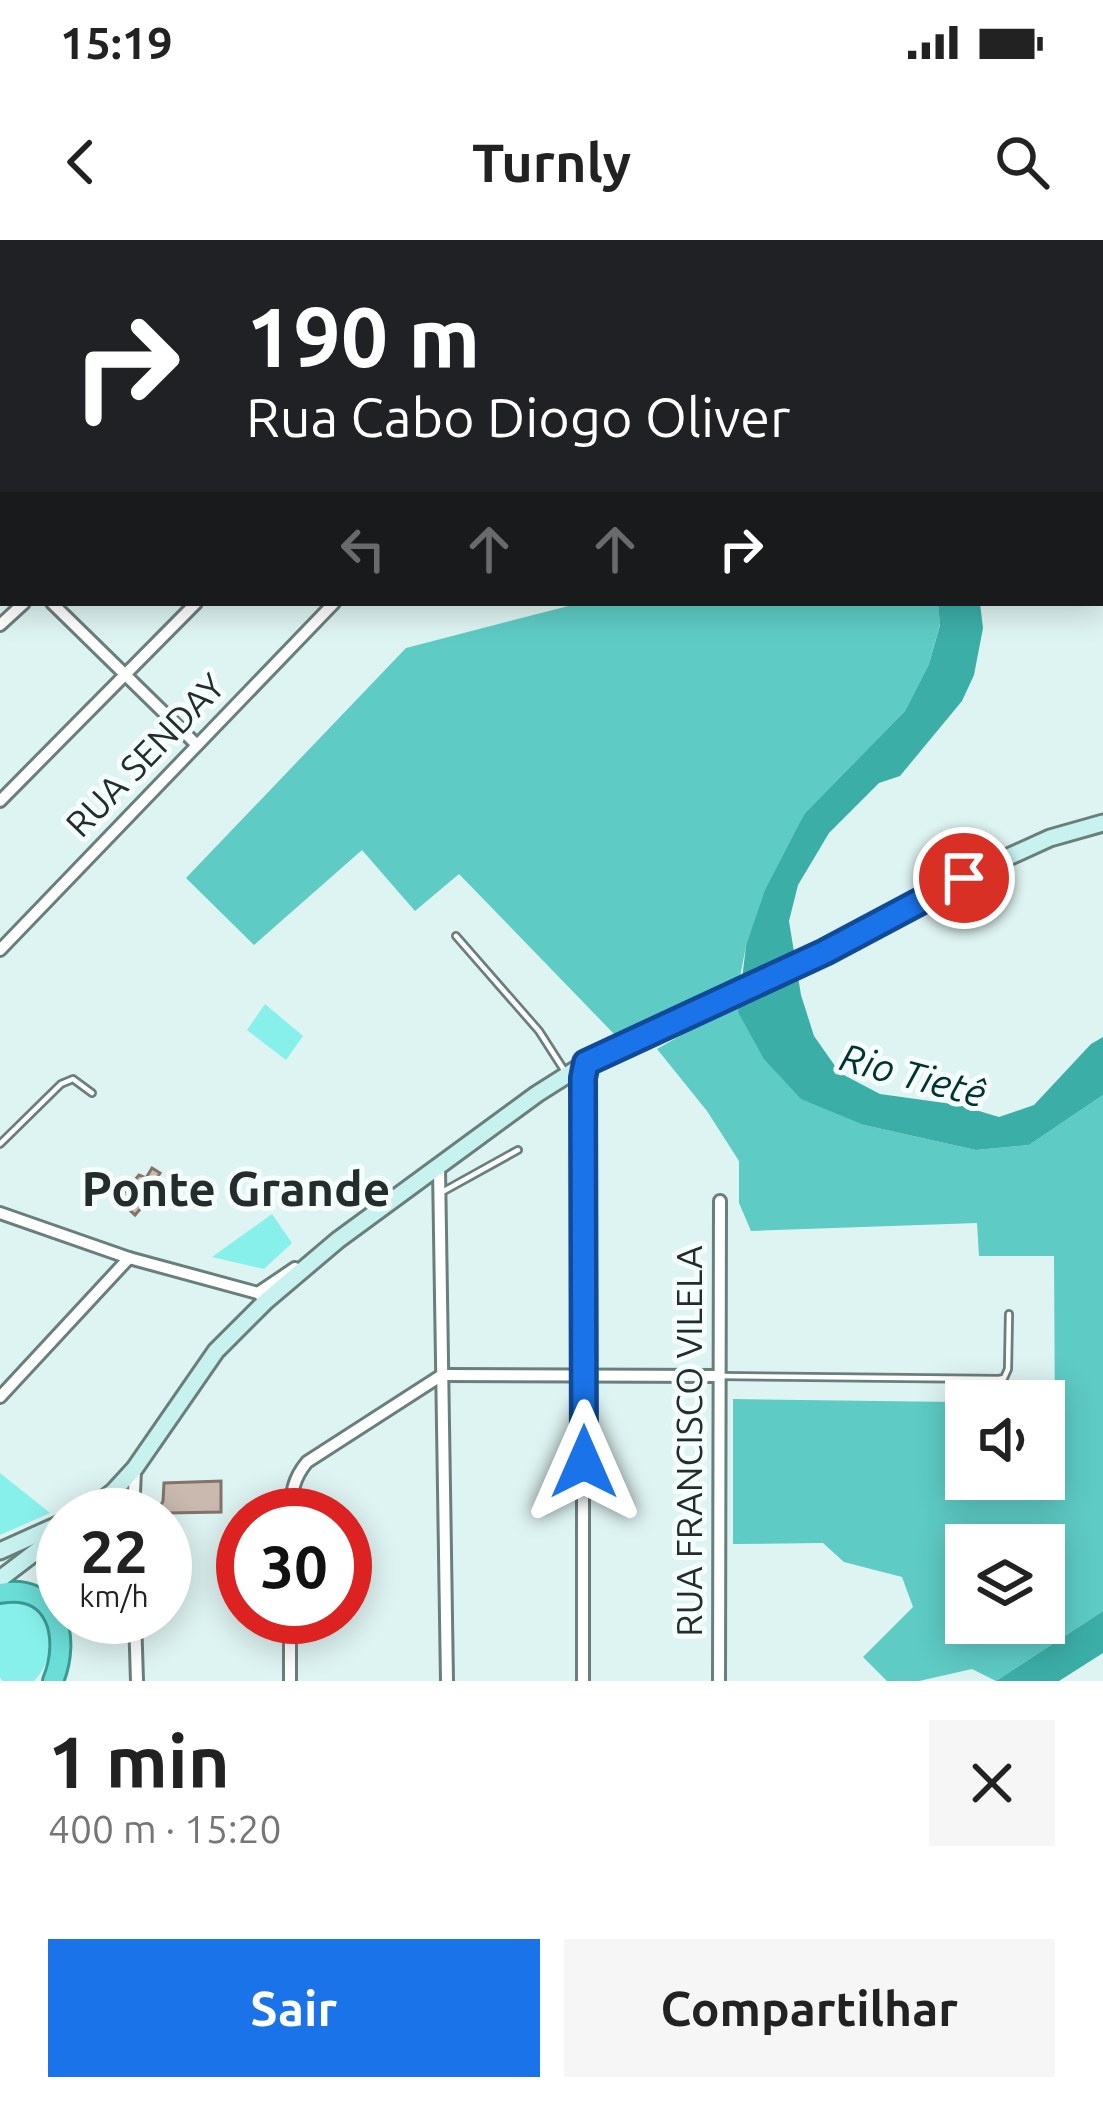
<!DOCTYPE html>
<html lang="pt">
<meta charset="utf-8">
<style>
:root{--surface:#fff;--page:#f6f6f6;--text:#222;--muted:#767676;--accent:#1a73e8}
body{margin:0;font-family:Ubuntu,sans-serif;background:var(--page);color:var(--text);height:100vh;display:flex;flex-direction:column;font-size:45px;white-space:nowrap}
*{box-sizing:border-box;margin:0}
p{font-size:39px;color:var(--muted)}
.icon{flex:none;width:66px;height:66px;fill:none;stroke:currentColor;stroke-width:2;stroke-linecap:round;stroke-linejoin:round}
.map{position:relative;height:1441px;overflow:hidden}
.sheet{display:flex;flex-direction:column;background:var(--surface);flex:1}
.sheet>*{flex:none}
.guide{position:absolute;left:0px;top:0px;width:1104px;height:366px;box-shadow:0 6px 30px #0003;background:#202124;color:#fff;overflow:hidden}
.tools{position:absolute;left:945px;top:1140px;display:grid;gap:24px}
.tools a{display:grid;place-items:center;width:120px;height:120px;border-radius:0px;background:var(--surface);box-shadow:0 6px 30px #0003;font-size:60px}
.speed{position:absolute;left:36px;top:1248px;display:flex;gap:24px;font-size:60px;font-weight:700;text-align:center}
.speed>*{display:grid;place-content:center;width:156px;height:156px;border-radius:50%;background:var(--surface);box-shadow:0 6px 30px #0003;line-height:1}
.speed small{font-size:30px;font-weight:400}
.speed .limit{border:18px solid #d22;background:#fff;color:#111}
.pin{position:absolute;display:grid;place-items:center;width:102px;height:102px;color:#fff;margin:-51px;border:6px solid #fff;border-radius:50%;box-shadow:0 3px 12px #0007}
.me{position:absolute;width:132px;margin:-66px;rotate:0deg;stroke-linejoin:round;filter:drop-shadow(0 0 9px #0008)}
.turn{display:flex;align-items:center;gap:42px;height:252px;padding:0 48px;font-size:54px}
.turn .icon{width:156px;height:156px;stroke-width:2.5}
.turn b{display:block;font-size:84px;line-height:102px}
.lanes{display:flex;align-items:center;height:114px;padding:0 48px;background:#0003;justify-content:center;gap:60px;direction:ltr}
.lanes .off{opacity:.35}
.round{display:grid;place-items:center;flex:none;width:126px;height:126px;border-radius:0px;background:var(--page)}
.headline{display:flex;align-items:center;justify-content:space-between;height:204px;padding:0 48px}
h1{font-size:72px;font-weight:600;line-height:90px}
.button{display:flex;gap:24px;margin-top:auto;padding:24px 48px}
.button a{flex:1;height:138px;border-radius:0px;background:var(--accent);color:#fff;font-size:48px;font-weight:600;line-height:138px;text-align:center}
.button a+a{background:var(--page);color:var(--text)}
.status{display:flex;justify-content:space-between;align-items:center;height:84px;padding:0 60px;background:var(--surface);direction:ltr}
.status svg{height:33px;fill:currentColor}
header{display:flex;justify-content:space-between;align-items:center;height:156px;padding:0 48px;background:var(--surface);font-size:54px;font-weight:600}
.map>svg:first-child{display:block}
</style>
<div class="status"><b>15:19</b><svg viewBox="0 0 49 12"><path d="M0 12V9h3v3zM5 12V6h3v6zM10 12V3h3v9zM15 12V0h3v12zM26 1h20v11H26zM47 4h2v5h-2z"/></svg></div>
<header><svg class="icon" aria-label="back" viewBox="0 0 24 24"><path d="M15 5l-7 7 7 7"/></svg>Turnly<svg class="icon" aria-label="search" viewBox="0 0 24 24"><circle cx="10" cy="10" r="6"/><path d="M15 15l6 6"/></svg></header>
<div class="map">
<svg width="1103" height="1441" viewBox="0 0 1103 1441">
<rect width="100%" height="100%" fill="#def4f2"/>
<!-- green -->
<g fill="#88f0ea">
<polygon points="265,764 303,796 286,820 247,790"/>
<polygon points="272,974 292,1003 264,1029 212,1017"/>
<polygon points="0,1233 50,1273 0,1295"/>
<path d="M15,1353L42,1368C51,1395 55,1419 34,1441H3L0,1438V1357Z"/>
</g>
<!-- forest -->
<g fill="#5ecbc5" fill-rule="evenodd">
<polygon points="580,363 938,363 940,384 929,424 905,471 805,573 746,706 740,737 616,796 459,634 415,671 362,610 254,705 186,638 406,408"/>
<path d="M739,762V772L864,885L976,910L1029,905L1103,855V1371L996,1441L972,1429L919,1441H887L863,1417L913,1367L902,1337L844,1322L823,1303L733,1304V1159L955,1162V1189L966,1190V1239H1044V1192H1055L1054,1016H979L977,983L751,991L739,963V921L707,871L657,809ZM966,1305H1044V1383H966Z"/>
</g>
<!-- water -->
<g fill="#3caea8">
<polygon points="938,363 980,363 983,388 974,435 962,461 900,536 879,543 829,593 798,645 789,681 801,755 814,796 840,833 880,854 959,865 999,877 1034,865 1091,804 1103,797 1103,855 1029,905 976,910 864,885 801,859 764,819 738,772 746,706 765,650 805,573 905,471 929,424 940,385"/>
<polygon points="1103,1371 1103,1413 1059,1441 996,1441"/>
</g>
<!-- building -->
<g fill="#c9b9af" stroke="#82746b" stroke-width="3">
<polygon points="152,928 160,933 154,943 159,947 135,975 118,959 139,935 146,938"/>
<polygon points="221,1241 221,1272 167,1273 160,1267 163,1261 164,1243"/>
</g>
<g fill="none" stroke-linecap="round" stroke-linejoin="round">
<defs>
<g id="service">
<polyline points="456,696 539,791 564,830"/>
<polyline points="0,904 61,844 73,839 92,853"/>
<polyline points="444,951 518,910"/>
<polyline points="721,1136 999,1139 1004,1138 1008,1129 1009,1074"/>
</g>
<g id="minor">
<polyline points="68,0 72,3"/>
<polyline points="1097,0 1098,3"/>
<polyline points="1101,12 1103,18"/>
<polyline points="0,95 3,98"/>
<polyline points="0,202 3,199"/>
<polyline points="52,363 197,505"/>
<polyline points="0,385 24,363"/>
<polyline points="0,561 196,363"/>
<polyline points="0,710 334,363"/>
<polyline points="439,928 447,1441"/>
<polyline points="0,973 129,1018 258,1053 266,1061"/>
<polyline points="258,1053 295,1028"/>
<polyline points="442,1135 719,1136"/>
<polyline points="0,1157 129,1018"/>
<polyline points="133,1275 135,1230"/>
<path d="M291,1275C291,1253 293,1239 307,1222L442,1135"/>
<polyline points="135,1377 137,1441"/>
<polyline points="290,1441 290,1377"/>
<polyline points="583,1441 583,838 586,823"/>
<polyline points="719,1441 720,961"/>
</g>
<g id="secondary">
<polyline points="84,1275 113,1252 135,1228 216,1111 266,1061 338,1000 537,854 586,823 825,712 964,637 1050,598 1103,583"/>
<polyline points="0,1311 60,1284"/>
<polyline points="0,1339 63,1291"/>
</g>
<path id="trunk" d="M0,1353C57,1343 71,1397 53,1441"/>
</defs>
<!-- service casing -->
<use href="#service" stroke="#6a7e7c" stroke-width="10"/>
<!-- minor casing -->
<use href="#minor" stroke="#6a7e7c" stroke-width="16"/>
<!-- secondary casing -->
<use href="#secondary" stroke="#6a7e7c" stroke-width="21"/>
<!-- trunk casing -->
<use href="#trunk" stroke="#3c9a95" stroke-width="24"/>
<!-- service -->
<use href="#service" stroke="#fff" stroke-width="4.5"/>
<!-- minor -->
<use href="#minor" stroke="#fff" stroke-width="10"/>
<!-- secondary -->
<use href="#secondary" stroke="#c8f2f0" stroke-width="15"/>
<!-- trunk -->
<use href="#trunk" stroke="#6cded8" stroke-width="18"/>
</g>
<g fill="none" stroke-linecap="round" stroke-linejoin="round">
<defs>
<polyline id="route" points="584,1222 583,838 586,823 825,712 964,638"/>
</defs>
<!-- route casing -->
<use href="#route" stroke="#114b97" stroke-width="30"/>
<!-- route -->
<use href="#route" stroke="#1a73e8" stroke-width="21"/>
</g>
<g text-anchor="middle" stroke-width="10" stroke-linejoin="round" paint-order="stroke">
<!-- street labels -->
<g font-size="36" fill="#252d2c" stroke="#f6fefd">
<text transform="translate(145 515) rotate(-46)" y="13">RUA SENDAY</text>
<text transform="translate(689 1201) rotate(-90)" y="13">RUA FRANCISCO VILELA</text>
</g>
<!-- water labels -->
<g font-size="39" font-style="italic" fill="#003431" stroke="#f6fefd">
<text transform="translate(913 835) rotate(15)" y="14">Rio Tietê</text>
</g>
<!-- district labels -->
<g font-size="48" font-weight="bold" fill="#252d2c" stroke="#f6fefd">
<text x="236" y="966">Ponte Grande</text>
</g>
</g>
</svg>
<div class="tools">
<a><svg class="icon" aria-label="sound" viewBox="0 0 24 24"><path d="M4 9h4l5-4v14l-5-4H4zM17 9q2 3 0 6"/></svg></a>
<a><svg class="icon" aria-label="layers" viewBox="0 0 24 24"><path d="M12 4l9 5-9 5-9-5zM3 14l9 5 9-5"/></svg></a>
</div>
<div class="speed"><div>22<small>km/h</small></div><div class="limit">30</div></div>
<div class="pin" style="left:964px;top:638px;background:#d93025"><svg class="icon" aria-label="arrive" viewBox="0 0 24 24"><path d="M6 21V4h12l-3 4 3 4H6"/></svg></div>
<svg class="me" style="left:584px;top:1222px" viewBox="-20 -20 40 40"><path d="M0-17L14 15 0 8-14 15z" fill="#1a73e8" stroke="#fff" stroke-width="4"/></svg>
<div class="guide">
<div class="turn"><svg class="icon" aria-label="right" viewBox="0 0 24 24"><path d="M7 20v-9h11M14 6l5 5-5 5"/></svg><div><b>190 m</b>Rua Cabo Diogo Oliver</div></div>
<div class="lanes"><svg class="icon off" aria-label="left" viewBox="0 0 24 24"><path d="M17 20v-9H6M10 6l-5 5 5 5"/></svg><svg class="icon off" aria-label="ahead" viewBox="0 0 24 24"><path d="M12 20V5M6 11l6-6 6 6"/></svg><svg class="icon off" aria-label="ahead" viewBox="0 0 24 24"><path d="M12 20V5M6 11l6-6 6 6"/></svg><svg class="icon" aria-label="right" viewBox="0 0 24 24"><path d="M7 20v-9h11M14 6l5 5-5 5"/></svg></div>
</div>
</div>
<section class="sheet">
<div class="headline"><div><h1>1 min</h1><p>400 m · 15:20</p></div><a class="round"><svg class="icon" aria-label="close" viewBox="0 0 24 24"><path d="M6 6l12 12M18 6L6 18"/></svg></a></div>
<div class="button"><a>Sair</a><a>Compartilhar</a></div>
</section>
